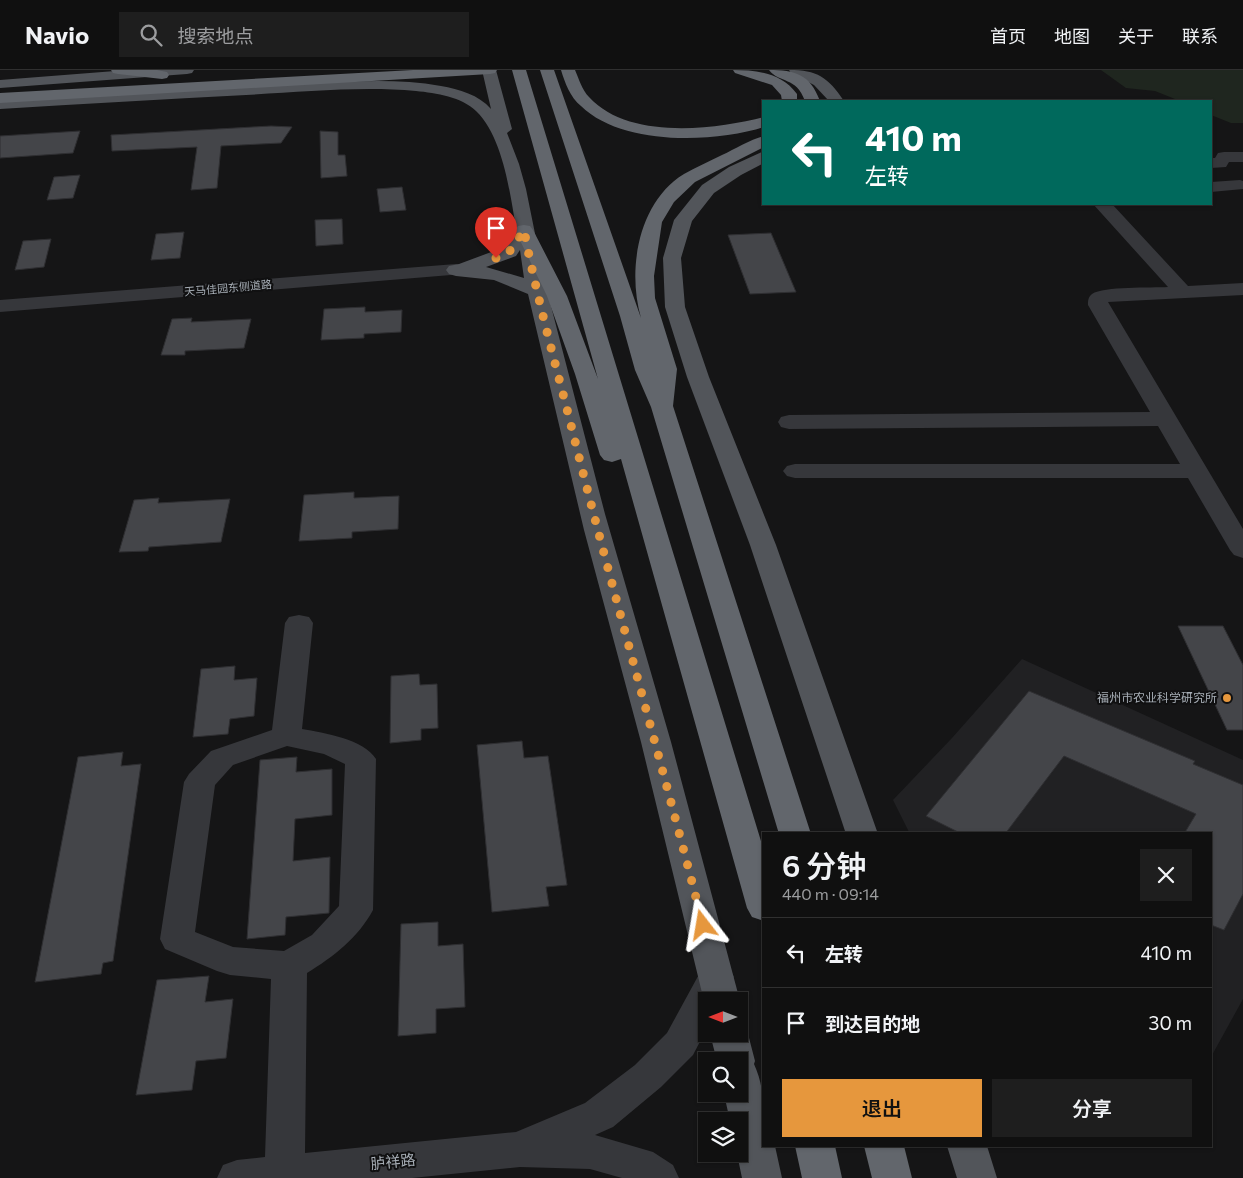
<!DOCTYPE html>
<html lang="zh">
<meta charset="utf-8">
<style>
:root{--surface:#101010;--page:#1e1e1e;--text:#f1f3f6;--muted:#9c9d9f;--line:#303030;--accent:#e6973d}
body{margin:0;font-family:Commissioner,"Noto Sans SC",sans-serif;background:var(--page);color:var(--text);height:100vh;display:flex;flex-direction:column;font-size:19px;white-space:nowrap}
*{box-sizing:border-box;margin:0}
p{font-size:16px;color:var(--muted)}
.icon{flex:none;width:28px;height:28px;fill:none;stroke:currentColor;stroke-width:2;stroke-linecap:round;stroke-linejoin:round}
.map{position:relative;flex:1;overflow:hidden}
.drawer{position:absolute;left:762px;top:762px;width:450px;height:315px;display:flex;flex-direction:column;background:var(--surface);border-radius:0px;box-shadow:0 1px 4px #0004,0 0 0 1px var(--line)}
.drawer>*{flex:none}
.top-card{position:absolute;left:762px;top:30px;width:450px;height:105px;border-radius:0px;box-shadow:0 1px 4px #0004,0 0 0 1px var(--line);background:#00695c;color:#fff;overflow:hidden}
.needle{width:32px;rotate:270deg}
.tools{position:absolute;left:698px;top:922px;display:grid;gap:10px}
.tools a{display:grid;place-items:center;width:50px;height:50px;border-radius:0px;background:var(--surface);box-shadow:0 1px 4px #0004,0 0 0 1px var(--line);font-size:25px}
.pin{position:absolute;display:grid;place-items:center;width:42px;height:42px;color:#fff;margin:-51px -21px;border-radius:50% 50% 50% 0;rotate:-45deg;box-shadow:0 0 5px #0007}
.pin .icon{rotate:45deg}
.me{position:absolute;width:55px;margin:-28px;rotate:346deg;stroke-linejoin:round;filter:drop-shadow(0 0 4px #0008)}
.turn{display:flex;align-items:center;gap:18px;height:105px;padding:0 20px;font-size:22px}
.turn .icon{width:65px;height:65px;stroke-width:2.5}
.turn b{display:block;font-size:35px;line-height:42px}
.round{display:grid;place-items:center;flex:none;width:52px;height:52px;border-radius:0px;background:var(--page)}
.head{display:flex;align-items:center;justify-content:space-between;height:85px;padding:0 20px}
h1{font-size:30px;font-weight:600;line-height:38px}
.primary-button{display:flex;gap:10px;margin-top:auto;padding:10px 20px}
.primary-button a{flex:1;height:58px;border-radius:0px;background:var(--accent);color:#111;font-size:20px;font-weight:600;line-height:58px;text-align:center}
.primary-button a+a{background:var(--page);color:var(--text)}
ul{padding:0;list-style:none}
li{display:flex;align-items:center;gap:15px;height:70px;padding:0 20px;border-top:1px solid var(--line)}
li div{flex:1}
li b{display:block;font-size:19px}
li em{font-style:normal}
header{display:flex;align-items:center;gap:30px;box-sizing:border-box;height:70px;padding:0 25px;background:var(--surface);border-bottom:1px solid var(--line)}
header strong{font-size:24px}
nav{display:flex;gap:28px;margin-inline-start:auto;font-size:18px}
.search{width:350px;height:45px;background:var(--page);display:flex;align-items:center;gap:12px;box-sizing:border-box;padding:0 18px;border-radius:0px;color:var(--muted);font-size:19px}
.map>svg:first-child{display:block}
</style>
<header>
<strong>Navio</strong>
<div class="search"><svg class="icon" aria-label="search" viewBox="0 0 24 24"><circle cx="10" cy="10" r="6"/><path d="M15 15l6 6"/></svg>搜索地点</div>
<nav><a>首页</a><a>地图</a><a>关于</a><a>联系</a></nav>
</header>
<div class="map">
<svg width="1243" height="1108" viewBox="0 0 1243 1108">
<rect width="100%" height="100%" fill="#151516"/>
<!-- built -->
<polygon fill="#212123" points="1022,589 1243,690 1243,929 1211,987 1211,764 910,764 893,730 952,668"/>
<!-- green -->
<polygon fill="#1f261f" points="1101,0 1243,0 1243,53 1231,53 1211,45 1211,31 1180,31 1155,21 1126,18"/>
<!-- building -->
<g fill="#444549" stroke="#2f2f32">
<polygon points="271,56 292,57 281,73 221,76 217,118 191,120 197,77 112,81 111,65"/>
<polygon points="80,61 73,83 0,88 0,66"/>
<polygon points="320,61 338,62 338,85 345,85 347,106 321,108"/>
<polygon points="80,105 73,128 47,130 54,107"/>
<polygon points="402,117 406,140 380,142 377,119"/>
<polygon points="342,149 343,174 316,176 315,150"/>
<polygon points="184,162 180,188 151,190 156,164"/>
<polygon points="771,163 796,222 750,224 728,165"/>
<polygon points="51,169 44,197 15,200 23,171"/>
<polygon points="365,237 365,242 402,240 401,262 364,264 364,268 321,270 324,239"/>
<polygon points="192,248 191,252 251,249 244,278 185,281 185,285 161,285 172,249"/>
<polygon points="354,422 354,428 399,426 398,459 352,462 352,468 299,471 304,425"/>
<polygon points="159,428 158,433 230,429 221,472 149,477 148,481 119,482 134,430"/>
<polygon points="1178,556 1223,556 1243,595 1243,660 1227,660"/>
<polygon points="235,596 234,610 257,608 254,646 230,649 228,664 193,667 201,599"/>
<polygon points="419,604 420,615 437,614 438,658 421,659 421,670 390,673 391,606"/>
<polygon points="1029,621 1195,691 1193,694 1243,715 1243,824 1224,860 1211,855 1211,764 1184,764 1196,744 1064,686 1005,764 962,764 926,746"/>
<polygon points="522,671 524,688 548,686 567,815 546,817 549,836 492,842 477,675"/>
<polygon points="123,682 121,696 141,694 113,891 103,893 101,904 35,912 78,687"/>
<polygon points="297,687 296,702 332,699 332,745 295,749 293,791 330,787 329,843 286,847 285,865 247,869 260,690"/>
<polygon points="438,852 438,876 463,874 465,937 436,939 436,963 398,966 401,854"/>
<polygon points="209,906 205,932 233,929 226,988 196,991 192,1020 136,1025 157,910"/>
</g>
<g fill="none" stroke-linecap="round" stroke-linejoin="round">
<!-- minor -->
<g fill="#36373b" fill-rule="evenodd">
<polygon points="1224,82 1243,82 1243,92 1229,92 1226,97 1211,98 1211,88 1215,88 1218,83"/>
<polygon points="1240,110 1243,111 1243,119 1211,122 1211,112"/>
<path d="M1093,134H1112L1188,216L1243,213V225L1108,232L1243,459V488L1234,485L1230,480L1188,408H795L787,406L783,401L787,396L795,394H1180L1158,356L789,359L781,357L778,352L781,347L789,345L1150,342L1088,235C1088,231 1088,227 1092,224C1104,216 1151,218 1168,217Z"/>
<polygon points="456,194 463,196 466,200 463,204 0,242 0,230"/>
<path d="M299,545L309,547L313,553L302,659C324,663 364,669 376,689L373,840C358,868 333,887 307,903L305,1083L516,1062L585,1033L635,995L667,963L703,897L716,893L729,897L734,907L721,931H706V960L693,985L661,1017L613,1057L595,1065L653,1082L673,1095L679,1108H622L590,1099L520,1097L412,1108H217L223,1095L237,1090L265,1087L271,909L230,905L217,901L165,879L160,869L184,712L189,704L211,681L272,660L285,553L289,547ZM287,676L324,684L345,694L339,836L312,865L284,881L233,877L195,862L215,715L233,695Z"/>
</g>
<!-- major -->
<g fill="#52555a" fill-rule="evenodd">
<polygon points="128,0 194,0 192,3 187,4 0,18 0,10"/>
<path d="M482,0H496L512,59L507,63L519,94L526,119L545,213L605,444L671,672L740,931L739,934V931H706V936L704,931L641,672L584,460L528,224L494,210L456,206L449,204L446,200L449,196L459,194L502,178L516,158C510,123 503,67 476,41C462,27 436,23 416,21C360,16 302,22 246,25C164,29 82,34 0,39V29C102,24 205,15 308,13C352,12 397,8 441,16C459,19 479,25 491,39ZM520,180L524,208L486,197L516,186Z"/>
<path d="M789,0C817,0 828,7 844,31H829L814,15L791,3Z"/>
<polygon points="764,81 764,93 741,105 714,123 692,151 681,188 685,237 709,307 776,475 878,764 846,764 750,475 687,307 665,237 663,188 674,150 702,115 729,97"/>
<path d="M739,952L742,953L748,964L755,991L754,994C766,1020 764,1048 764,1076H775L782,1108H742L737,1084H739V1051H730L724,1024H739V991H717L710,964H739Z"/>
<polygon points="947,1076 987,1076 997,1108 957,1108"/>
</g>
<!-- highway -->
<g fill="#62666c" fill-rule="evenodd">
<polygon points="111,0 157,0 167,2 169,5 167,8 162,9 118,4 113,3"/>
<polygon points="413,0 497,0 495,3 490,4 0,33 0,23"/>
<polygon points="512,0 526,0 764,781 764,851 752,847 747,838 621,389 612,392 604,390 600,385 575,304 547,226 515,160 518,156 524,155 530,156 533,160 567,226 598,309"/>
<path d="M540,0H554L641,248C627,200 638,132 684,104C696,97 710,91 722,85C735,79 749,70 764,66V77L695,112L674,132L662,152L654,206L655,228L677,299L673,336L811,764H779L651,337L635,300L620,246Z"/>
<path d="M561,0H575C579,9 582,20 589,27C628,70 714,60 764,47V57C713,73 622,76 581,36C570,27 565,13 561,0Z"/>
<path d="M733,0C757,0 782,3 797,24V31H782L781,25L772,15L735,3Z"/>
<path d="M769,0C795,0 810,4 820,31H805C796,6 780,14 769,0Z"/>
<polygon points="795,1076 835,1076 842,1108 802,1108"/>
<polygon points="864,1076 904,1076 912,1108 872,1108"/>
</g>
</g>
<g fill="none" stroke-linecap="round" stroke-linejoin="round">
<!-- route -->
<path stroke="#e6973d" stroke-width="9" stroke-dasharray="0 16.2" d="M496,188L509,182L524,160C536,223 553,285 569,347C611,517 660,685 703,855"/>
</g>
<!-- markers -->
<circle fill="#e6973d" stroke="#101011" stroke-width="2" cx="1227" cy="628" r="5"/>
<g text-anchor="middle" stroke-width="4" stroke-linejoin="round" paint-order="stroke">
<!-- far-street labels -->
<g font-size="11" fill="#a7aeb6" stroke="#101011">
<text transform="translate(228 218) rotate(-5)" y="4">天马佳园东侧道路</text>
</g>
<!-- poi labels -->
<g font-size="12" fill="#a7aeb6" stroke="#101011" text-anchor="end">
<text x="1217" y="632">福州市农业科学研究所</text>
</g>
<!-- near-street labels -->
<g font-size="15" fill="#a7aeb6" stroke="#101011">
<text transform="translate(393 1092) rotate(-6)" y="5">胪祥路</text>
</g>
</g>
</svg>
<div class="tools">
<a><svg class="needle" viewBox="-14 -14 28 28"><path d="M0-13l5 13h-10z" fill="#e53935"/><path d="M0 13l5-13h-10z" fill="#9c9d9f"/></svg></a>
<a><svg class="icon" aria-label="search" viewBox="0 0 24 24"><circle cx="10" cy="10" r="6"/><path d="M15 15l6 6"/></svg></a>
<a><svg class="icon" aria-label="layers" viewBox="0 0 24 24"><path d="M12 4l9 5-9 5-9-5zM3 14l9 5 9-5"/></svg></a>
</div>
<div class="pin" style="left:496px;top:188px;background:#d93025"><svg class="icon" aria-label="arrive" viewBox="0 0 24 24"><path d="M6 21V4h12l-3 4 3 4H6"/></svg></div>
<svg class="me" style="left:703px;top:855px" viewBox="-20 -20 40 40"><path d="M0-17L14 15 0 8-14 15z" fill="#e6973d" stroke="#fff" stroke-width="4"/></svg>
<div class="top-card">
<div class="turn"><svg class="icon" aria-label="left" viewBox="0 0 24 24"><path d="M17 20v-9H6M10 6l-5 5 5 5"/></svg><div><b>410 m</b>左转</div></div>
</div>
<section class="drawer">
<div class="head"><div><h1>6 分钟</h1><p>440 m · 09:14</p></div><a class="round"><svg class="icon" aria-label="close" viewBox="0 0 24 24"><path d="M6 6l12 12M18 6L6 18"/></svg></a></div>
<ul>
<li><svg class="icon" aria-label="left" viewBox="0 0 24 24"><path d="M17 20v-9H6M10 6l-5 5 5 5"/></svg><div><b>左转</b></div><em>410 m</em></li>
<li><svg class="icon" aria-label="arrive" viewBox="0 0 24 24"><path d="M6 21V4h12l-3 4 3 4H6"/></svg><div><b>到达目的地</b></div><em>30 m</em></li>
</ul>
<div class="primary-button"><a>退出</a><a>分享</a></div>
</section>
</div>
